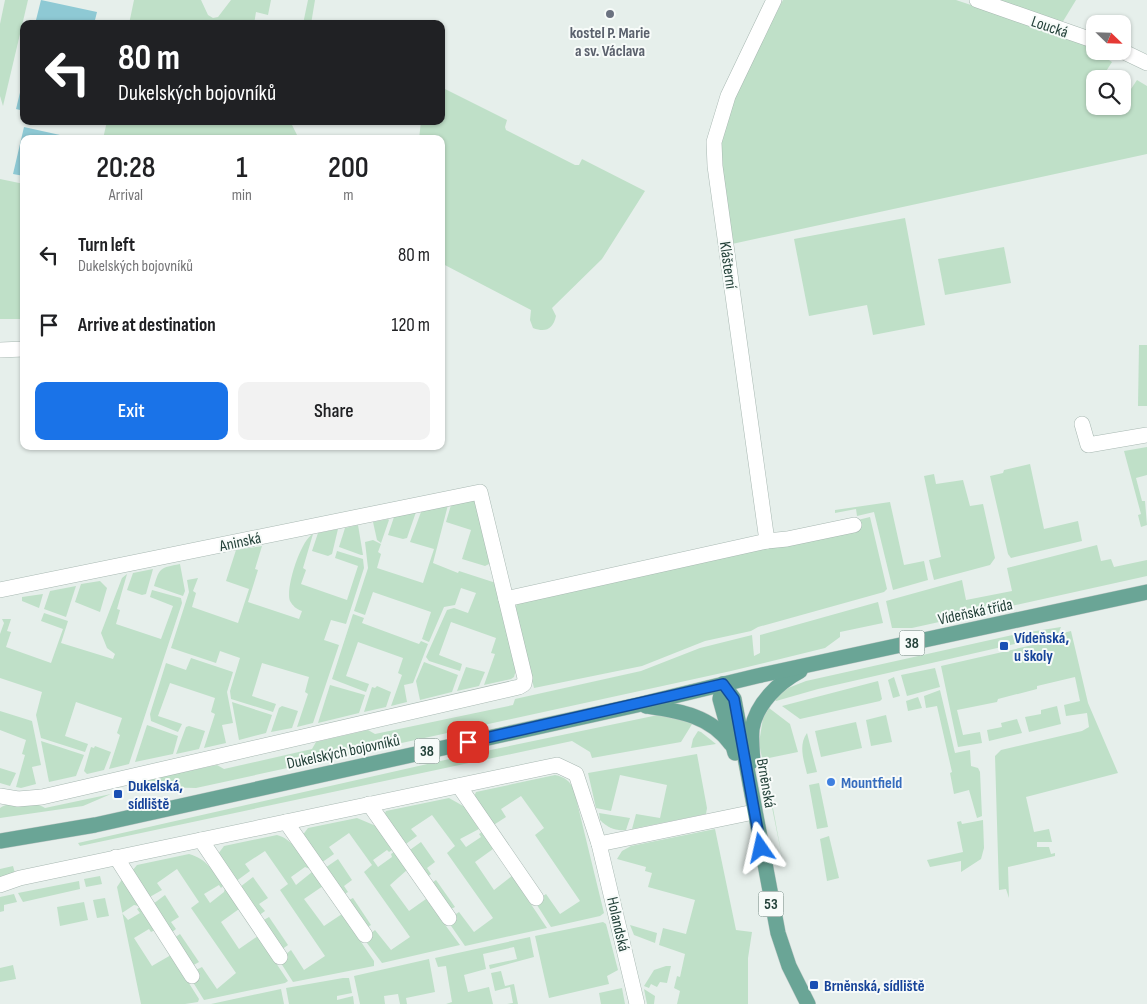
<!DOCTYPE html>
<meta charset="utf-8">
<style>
:root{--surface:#fff;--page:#f2f2f2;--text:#202124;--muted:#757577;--accent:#1a73e8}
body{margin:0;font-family:"Sofia Sans Condensed",sans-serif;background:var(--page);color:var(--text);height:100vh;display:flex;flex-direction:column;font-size:19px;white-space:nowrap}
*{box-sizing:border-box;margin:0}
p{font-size:16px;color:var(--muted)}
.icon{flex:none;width:28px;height:28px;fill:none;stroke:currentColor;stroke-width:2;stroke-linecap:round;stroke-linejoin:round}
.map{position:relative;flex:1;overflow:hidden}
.details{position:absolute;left:20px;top:135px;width:425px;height:315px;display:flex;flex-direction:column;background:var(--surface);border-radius:10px;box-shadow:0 1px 4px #0004}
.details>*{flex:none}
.banner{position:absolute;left:20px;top:20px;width:425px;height:105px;border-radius:10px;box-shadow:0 1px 4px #0004;background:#202124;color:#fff;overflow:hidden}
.needle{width:32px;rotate:113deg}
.tools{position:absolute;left:1086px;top:15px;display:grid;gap:10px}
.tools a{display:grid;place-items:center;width:45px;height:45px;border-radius:10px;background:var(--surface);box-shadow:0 1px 4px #0004;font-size:25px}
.pin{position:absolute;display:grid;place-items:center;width:42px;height:42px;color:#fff;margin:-21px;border-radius:10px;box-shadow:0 2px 8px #0006}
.me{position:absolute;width:55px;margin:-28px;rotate:349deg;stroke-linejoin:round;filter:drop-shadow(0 0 4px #0008)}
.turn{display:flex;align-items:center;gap:18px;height:105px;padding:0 15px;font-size:22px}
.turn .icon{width:65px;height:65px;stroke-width:2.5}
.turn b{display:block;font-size:35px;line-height:42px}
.eta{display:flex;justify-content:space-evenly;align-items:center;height:85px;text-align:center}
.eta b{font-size:30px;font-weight:600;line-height:35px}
.cta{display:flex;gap:10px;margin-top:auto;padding:10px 15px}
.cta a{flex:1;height:58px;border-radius:10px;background:var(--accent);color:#fff;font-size:20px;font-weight:600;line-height:58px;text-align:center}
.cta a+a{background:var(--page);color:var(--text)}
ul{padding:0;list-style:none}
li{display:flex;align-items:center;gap:15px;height:70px;padding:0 15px}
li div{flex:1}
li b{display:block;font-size:19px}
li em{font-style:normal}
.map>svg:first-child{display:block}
</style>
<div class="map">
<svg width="1147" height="1004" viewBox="0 0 1147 1004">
<rect width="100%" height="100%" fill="#e6efeb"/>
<!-- green -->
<g fill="#bfe0c8">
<polygon points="5,0 28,0 3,106 0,96 0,24"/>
<polygon points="134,0 201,0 208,15 213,18 218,17 231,0 271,0 268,15 256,12 254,24 129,24"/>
<polygon points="308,0 315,0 311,24 303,24"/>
<path d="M783,0H956L1066,37L1087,46L1112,62L1101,79H1095V89L1092,94L1095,96V106H1109L1116,110L1119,106H1122L1123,101L1137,80L1147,86V154L732,244C728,212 718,177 721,144C725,99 763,41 783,0Z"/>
<polygon points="999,0 1076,0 1062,23"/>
<path d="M441,87L507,120L505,127L506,130L575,165H579L582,159L645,191L602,259L552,308L556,316C553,329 546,333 533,328L530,320L531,310L441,263V139H419L421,121H441Z"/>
<polygon points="107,121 290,121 299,139 103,139"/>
<polygon points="0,179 24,184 24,319 0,319"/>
<polygon points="905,218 925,325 873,335 867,305 809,316 794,239"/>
<polygon points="1004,247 1011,283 945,295 938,259"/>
<polygon points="1139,345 1147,345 1147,406 1138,406"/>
<polygon points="1147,447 1147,475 1136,478 1142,501 1145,501 1147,525 1141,527 1138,515 1141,514 1124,451"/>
<polygon points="1030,464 1044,529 1078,521 1082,541 1011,558 1008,554 990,476 1003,473 1004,470"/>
<polygon points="934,474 936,484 963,480 970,506 983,504 995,558 990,565 934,580 929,560 941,557 924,476"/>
<polygon points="476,500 491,563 485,566 462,559 471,530 446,522 451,505"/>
<polygon points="890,502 904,565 924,561 928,580 893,590 874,512 857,516 856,509 835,513 835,510"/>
<polygon points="448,505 433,563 458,573 459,571 496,583 516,670 514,677 511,679 484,685 495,654 491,653 496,638 451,622 439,655 462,664 460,671 429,661 426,657 447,610 454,608 468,613 476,593 461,588 455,605 444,607 429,642 422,639 431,612 373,592 365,615 354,611 368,568 365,542 373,540 381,544 378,552 381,554 377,568 423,583 434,549 410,542 421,512"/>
<polygon points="416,512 407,538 403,539 388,535 394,517"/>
<polygon points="870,517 887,589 884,592 758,627 751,631 705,641 642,666 534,688 514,611 517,604"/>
<polygon points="388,519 389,520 381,543 377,540 373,522"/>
<polygon points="358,525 363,555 361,555 339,547 345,528"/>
<polygon points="338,529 332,554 328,556 312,551 318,533"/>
<path d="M313,534L303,568L306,570L301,584L347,600L358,566L335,558L337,551L363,559L364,568L346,624L331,620L324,640L339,645L313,723L297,727L308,694L305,692L309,677L262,663L252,696L276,704L273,712L231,699L230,691L240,658L220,651L216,663L171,648L189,592L187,580L198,578L193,591L196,593L192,607L238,623L249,589L226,581L236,550L262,546L255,569L258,570L248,602L299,619L302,611C296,609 293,606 290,601C285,589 301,539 313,534Z"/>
<polygon points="1097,545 1101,561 1111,559 1114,567 1147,560 1147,576 912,628 892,628 886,601 962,580 966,600 1012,591 1007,568"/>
<path d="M180,564L185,591L183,596L154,586C160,567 160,568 180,564Z"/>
<polygon points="153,569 146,594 142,595 127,590 133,573"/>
<polygon points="127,574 117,609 120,610 116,624 161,639 173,606 150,597 152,590 181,598 182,603 129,764 109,769 120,735 117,733 122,718 76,702 65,736 88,744 85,752 41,738 36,715 42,692 0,678 0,634 4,623 2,619 11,619 7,631 11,632 6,647 51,663 63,629 41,621 44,613 68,621 61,643 113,659 115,654 107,648 101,633 122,578"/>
<polygon points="100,581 107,588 100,612 75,602 81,584"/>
<polygon points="76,586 66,617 44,609 50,591"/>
<polygon points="43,594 39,608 22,601 22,597"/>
<polygon points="878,602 883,623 840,632 840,637 825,648 731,671 196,788 156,787 154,783 142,785 142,781 217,765 224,769 312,749 316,742 368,730 375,734 513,705 515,699 641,671 700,648 752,635 754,656 760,653 760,635"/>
<polygon points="353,614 364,618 362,623 419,644 421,641 428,644 413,683 404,685 407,702 391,706 402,675 398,673 403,658 358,642 346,676 369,684 366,692 332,679"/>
<polygon points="1061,627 1058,634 818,689 776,701 774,699 788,688 806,681 1017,634"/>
<polygon points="1071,631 1088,703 1118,773 1026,797 1034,832 1049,829 1052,842 1037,842 1037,847 1049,847 1051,854 1055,853 1055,856 1008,867 1009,898 1006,889 999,890 995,756 1001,750 1082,731 1089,727 1087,713 1066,716 1064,705 1080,701 1075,677 1037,686 1037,689 998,699 997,702 957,710 963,735 980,732 982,743 958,747 941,666 1059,639 1063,633"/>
<polygon points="191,658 233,672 227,692 233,723 222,725 226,743 204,748 215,714 211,712 215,698 170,683 158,716 182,724 178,732 151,721 150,714 166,663 186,670"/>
<polygon points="424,662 458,675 452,692 420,700 416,681"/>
<polygon points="466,667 485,672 479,686 457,691"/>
<polygon points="935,668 940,687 907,696 901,675"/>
<polygon points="894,677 900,696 893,698 888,680"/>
<polygon points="878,681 882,699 880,701 800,719 782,706"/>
<polygon points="330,685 365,695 359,713 318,723"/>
<polygon points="377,686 391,692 386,707 364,712 372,687 375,688"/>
<polygon points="940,690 955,753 970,750 971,766 978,768 980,772 982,816 977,818 969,790 954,794 950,773 952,772 937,706 926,708 924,696"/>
<polygon points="918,697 922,708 908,711 906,701"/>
<polygon points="232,702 272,715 266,733 239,740"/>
<polygon points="282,706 298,711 292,728 271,732 279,708"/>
<polygon points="1057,706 1061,724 1029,732 1025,717 1041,714 1041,710"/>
<polygon points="769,708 790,724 798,752 764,759 782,857 759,743 763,718"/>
<polygon points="0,711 32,721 41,765 32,767 36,784 21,788 16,787 25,755 22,754 26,740 0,730"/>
<polygon points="658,715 694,721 681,742 592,758 590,752 572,741 80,846 78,843 476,753"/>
<polygon points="886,715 892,742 871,746 866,720"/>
<polygon points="1017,719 1022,733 989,741 987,730 1002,727 1001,723"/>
<polygon points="856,722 862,748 821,757 815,731"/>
<polygon points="147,725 178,736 173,754 135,762"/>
<polygon points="189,726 205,731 199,749 176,754 186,727"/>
<polygon points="698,731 701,732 716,744 691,748 693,739"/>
<path d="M807,733L817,772L807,774C804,761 798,745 807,733Z"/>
<polygon points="41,741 84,755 76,776 49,782"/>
<polygon points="95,746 111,752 104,770 87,774 84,771 91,747 94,748"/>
<polygon points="697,754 707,808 706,814 632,829 636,814 660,818 667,785 620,775 611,811 596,808 588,773"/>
<polygon points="0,768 16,773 10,786 0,783"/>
<path d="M555,775C565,777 570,781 574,790L604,913L600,916L551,927L535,902L546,894L560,914L580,901L535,835L544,828L521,796L501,809L506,817L492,826L473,799L476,792Z"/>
<polygon points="819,783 828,827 817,829 809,785"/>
<path d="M111,794L83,806L0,818V808C9,801 35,801 45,808Z"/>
<polygon points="449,798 465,807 479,829 460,839 466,847 481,837 479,834 482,832 493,849 475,862 494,890 512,876 547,928 465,946 447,920 459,912 474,932 493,918 447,853 455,846 432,815 411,829 417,836 403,846 383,817 386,811"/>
<path d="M599,813L630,818L626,830C615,831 608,828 600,820Z"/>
<polygon points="357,818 376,826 392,850 389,852 387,850 373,860 378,867 392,857 391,854 394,852 407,870 390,885 409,911 426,899 460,945 382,963 364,939 375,930 391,950 410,937 364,872 372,865 349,833 329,847 334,854 321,863 302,836 308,828"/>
<polygon points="983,820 984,848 981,859 961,872 961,861 930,867 927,860 963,852 957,822 961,821 962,824"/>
<polygon points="715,829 736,930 752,932 748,958 748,1004 677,1004 680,991 674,988 677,976 680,977 685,954 659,945 663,928 686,934 695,900 648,887 652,873 645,871 646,867 617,859 622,851 631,846"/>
<path d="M277,835C293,839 301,856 310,869L305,867L291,877L296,885L312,872L323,886L304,899L324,926L342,914L374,961V966L293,982L279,960L291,950L304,970L325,956L280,890L288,884L265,851L245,864L250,871L235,882L218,854L224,846Z"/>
<polygon points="829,836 839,878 827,881 820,839"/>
<polygon points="421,842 435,862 427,868 431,874 426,878 407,852"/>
<path d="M189,854C207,859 213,871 223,886L221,888L219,885L204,894L210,903L224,892L225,888L239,909L221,922L239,949L258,936L288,981L285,983L204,1000L191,979L194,971L202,967L217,989L236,973L191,908L199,902L177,869L157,883L162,890L148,898L132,871L137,865Z"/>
<polygon points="338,859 352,880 344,886 348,892 343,895 325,868"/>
<polygon points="13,866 16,877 0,880 0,869"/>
<polygon points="100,876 102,884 86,887 84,879"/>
<polygon points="253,877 268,898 259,904 265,911 258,916 240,887"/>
<polygon points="123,878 139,906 134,905 122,913 128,920 140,913 137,909 140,907 155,930 151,932 149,929 134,938 152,966 171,955 199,999 198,1002 185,1004 141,1004 117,887"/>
<polygon points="436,880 455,907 449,910 430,884"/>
<polygon points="79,881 80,889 23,902 18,893"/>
<polygon points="14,894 17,902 4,905 4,911 0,912 0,897"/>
<polygon points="165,895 179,917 171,922 176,929 171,933 153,904"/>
<polygon points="105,898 109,916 97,918 93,900"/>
<polygon points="353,898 371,925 366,928 347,901"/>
<polygon points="84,902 88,920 60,926 57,907"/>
<polygon points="269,917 288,945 281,950 262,921"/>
<polygon points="603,922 606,924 618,970 607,976 609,984 549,998 535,936"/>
<polygon points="630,925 657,933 655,943 634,935"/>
<polygon points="180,934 199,962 192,966 174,938"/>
<polygon points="530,937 534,957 490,969 489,965 517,959 514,947 483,954 486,969 464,975 468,992 489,987 493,1004 446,1004 452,1002 446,966 438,967 435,958"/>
<polygon points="429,959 435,992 406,998 407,1004 400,1004 398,994 384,996 385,1004 360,1004 354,976"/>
<polygon points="13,965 16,979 0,982 0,968"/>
<polygon points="666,966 671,966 667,983 660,982 657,987 651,984 649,988 644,986 654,970"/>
<polygon points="501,971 505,986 514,984 518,1004 507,1004 513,1003 510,987 495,991 491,973"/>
<polygon points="343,978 349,978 352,993 337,996 337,1000 353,996 354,1004 289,1004 286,988"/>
<polygon points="622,988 625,1004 601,1004 599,993"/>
<polygon points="281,989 284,1004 211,1004"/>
<polygon points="644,989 655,996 654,1004 647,1004"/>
</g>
<!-- water -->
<g fill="#8ec9d4">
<polygon points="41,0 97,12 94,24 35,24"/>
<polygon points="24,76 24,111 16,109"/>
<polygon points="24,127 78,139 24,139 24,176 13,174"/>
</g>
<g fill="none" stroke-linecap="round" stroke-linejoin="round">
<defs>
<g id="minor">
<polyline points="977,0 1095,41"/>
<polyline points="1122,51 1147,63"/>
<polyline points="0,350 24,349"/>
<polyline points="1082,424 1088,445 1147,435"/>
<polyline points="767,541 715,166 714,142 728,96 774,0"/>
<polyline points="0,590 480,492 525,678 524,684 519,687 42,797 18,799 0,796"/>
<polyline points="506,599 767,541 787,539 854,525"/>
<polyline points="459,786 536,898"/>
<polyline points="369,804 449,918"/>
<polyline points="286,822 365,935"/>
<polyline points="201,840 280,957"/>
<polyline points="599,844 754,812"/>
<polyline points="116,857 192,976"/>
<polyline points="0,885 20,878 557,765 576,774 599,844 637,1004"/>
</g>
<g id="major">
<polyline points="723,684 734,699 778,933 789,966 808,1004"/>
<polyline points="723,684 720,699 735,753"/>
<path d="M646,706C679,711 710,715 731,744"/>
<path d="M753,761C752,750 751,739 752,729C756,704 779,682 800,671"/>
<polyline points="0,841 95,825 637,705 757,676 1147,592"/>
</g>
</defs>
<!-- minor casing -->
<use href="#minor" stroke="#a8b8b2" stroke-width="16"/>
<!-- major casing -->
<use href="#major" stroke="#c2cac8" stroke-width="16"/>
<!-- minor -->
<use href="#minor" stroke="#fff" stroke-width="15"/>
<!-- major -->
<use href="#major" stroke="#6aa596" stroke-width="15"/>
</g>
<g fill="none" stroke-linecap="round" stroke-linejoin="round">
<defs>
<polyline id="route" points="468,742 723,684 734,699 761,848"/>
</defs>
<!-- route casing -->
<use href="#route" stroke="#114b97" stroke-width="12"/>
<!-- route -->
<use href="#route" stroke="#1a73e8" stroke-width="9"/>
</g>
<!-- markers -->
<circle fill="#6b7280" stroke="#f7fbf9" stroke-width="2" cx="610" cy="14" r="5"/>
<g fill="#1a4fb4" stroke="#f7fbf9" stroke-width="2">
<rect x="999" y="641" width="10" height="10" rx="2.5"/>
<rect x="113" y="789" width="10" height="10" rx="2.5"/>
<rect x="809" y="980" width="10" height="10" rx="2.5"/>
</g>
<circle fill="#3f7fe0" stroke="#f7fbf9" stroke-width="2" cx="831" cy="782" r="5"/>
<g text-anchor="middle" stroke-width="4" stroke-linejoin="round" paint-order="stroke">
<!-- shield labels -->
<g fill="#f7fbf9" stroke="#637a73" stroke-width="1">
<rect x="899.5" y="630.5" width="25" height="25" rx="4"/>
<rect x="414.5" y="738.5" width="25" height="25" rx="4"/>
<rect x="758.5" y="891.5" width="25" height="25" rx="4"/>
</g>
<g font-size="15" font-weight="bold" fill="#24423a">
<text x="912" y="648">38</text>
<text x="427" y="756">38</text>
<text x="771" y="909">53</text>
</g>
<!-- street labels -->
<g font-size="16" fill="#24423a" stroke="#f7fbf9">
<text transform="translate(1050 26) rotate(19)" y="6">Loucká</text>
<text transform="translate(729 265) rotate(82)" y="6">Klášterní</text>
<text transform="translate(240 541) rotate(-12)" y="6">Aninská</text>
<text transform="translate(975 611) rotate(-12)" y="6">Vídeňská třída</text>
<text transform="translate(343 751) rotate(-12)" y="6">Dukelských bojovníků</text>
<text transform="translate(767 783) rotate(80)" y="6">Brněnská</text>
<text transform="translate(619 924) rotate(77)" y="6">Holandská</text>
</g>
<!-- worship labels -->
<g font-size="16" font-weight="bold" fill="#5b616d" stroke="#f7fbf9">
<text x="610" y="38">kostel P. Marie<tspan x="610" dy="18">a sv. Václava</tspan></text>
</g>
<!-- transit labels -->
<g font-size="16" font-weight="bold" fill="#164399" stroke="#f7fbf9" text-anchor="start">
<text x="1014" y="643">Vídeňská,<tspan x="1014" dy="18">u školy</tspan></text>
<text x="128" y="791">Dukelská,<tspan x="128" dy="18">sídliště</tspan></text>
<text x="824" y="991">Brněnská, sídliště</text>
</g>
<!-- shop labels -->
<g font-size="16" font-weight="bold" fill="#366cbe" stroke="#f7fbf9" text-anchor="start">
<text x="841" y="788">Mountfield</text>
</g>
</g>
</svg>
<div class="tools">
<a><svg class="needle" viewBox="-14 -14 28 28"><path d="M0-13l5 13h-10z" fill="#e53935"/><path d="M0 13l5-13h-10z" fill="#757577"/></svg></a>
<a><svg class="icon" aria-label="search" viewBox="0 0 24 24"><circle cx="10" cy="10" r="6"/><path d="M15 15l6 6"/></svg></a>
</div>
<div class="pin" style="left:468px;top:742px;background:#d93025"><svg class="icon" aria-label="arrive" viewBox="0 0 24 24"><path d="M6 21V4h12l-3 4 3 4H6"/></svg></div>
<svg class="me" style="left:761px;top:848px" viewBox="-20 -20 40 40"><path d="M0-17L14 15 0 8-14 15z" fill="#1a73e8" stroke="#fff" stroke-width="4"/></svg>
<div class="banner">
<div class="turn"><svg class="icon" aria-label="left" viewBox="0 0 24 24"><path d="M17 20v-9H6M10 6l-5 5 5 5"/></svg><div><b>80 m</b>Dukelských bojovníků</div></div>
</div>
<section class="details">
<div class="eta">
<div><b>20:28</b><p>Arrival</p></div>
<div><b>1</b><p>min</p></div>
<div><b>200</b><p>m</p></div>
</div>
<ul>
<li><svg class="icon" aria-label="left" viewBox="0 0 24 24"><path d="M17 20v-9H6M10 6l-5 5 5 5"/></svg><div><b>Turn left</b><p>Dukelských bojovníků</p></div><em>80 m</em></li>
<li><svg class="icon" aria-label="arrive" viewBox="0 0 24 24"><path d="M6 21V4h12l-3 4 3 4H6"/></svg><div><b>Arrive at destination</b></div><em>120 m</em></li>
</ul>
<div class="cta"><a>Exit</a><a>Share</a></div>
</section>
</div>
